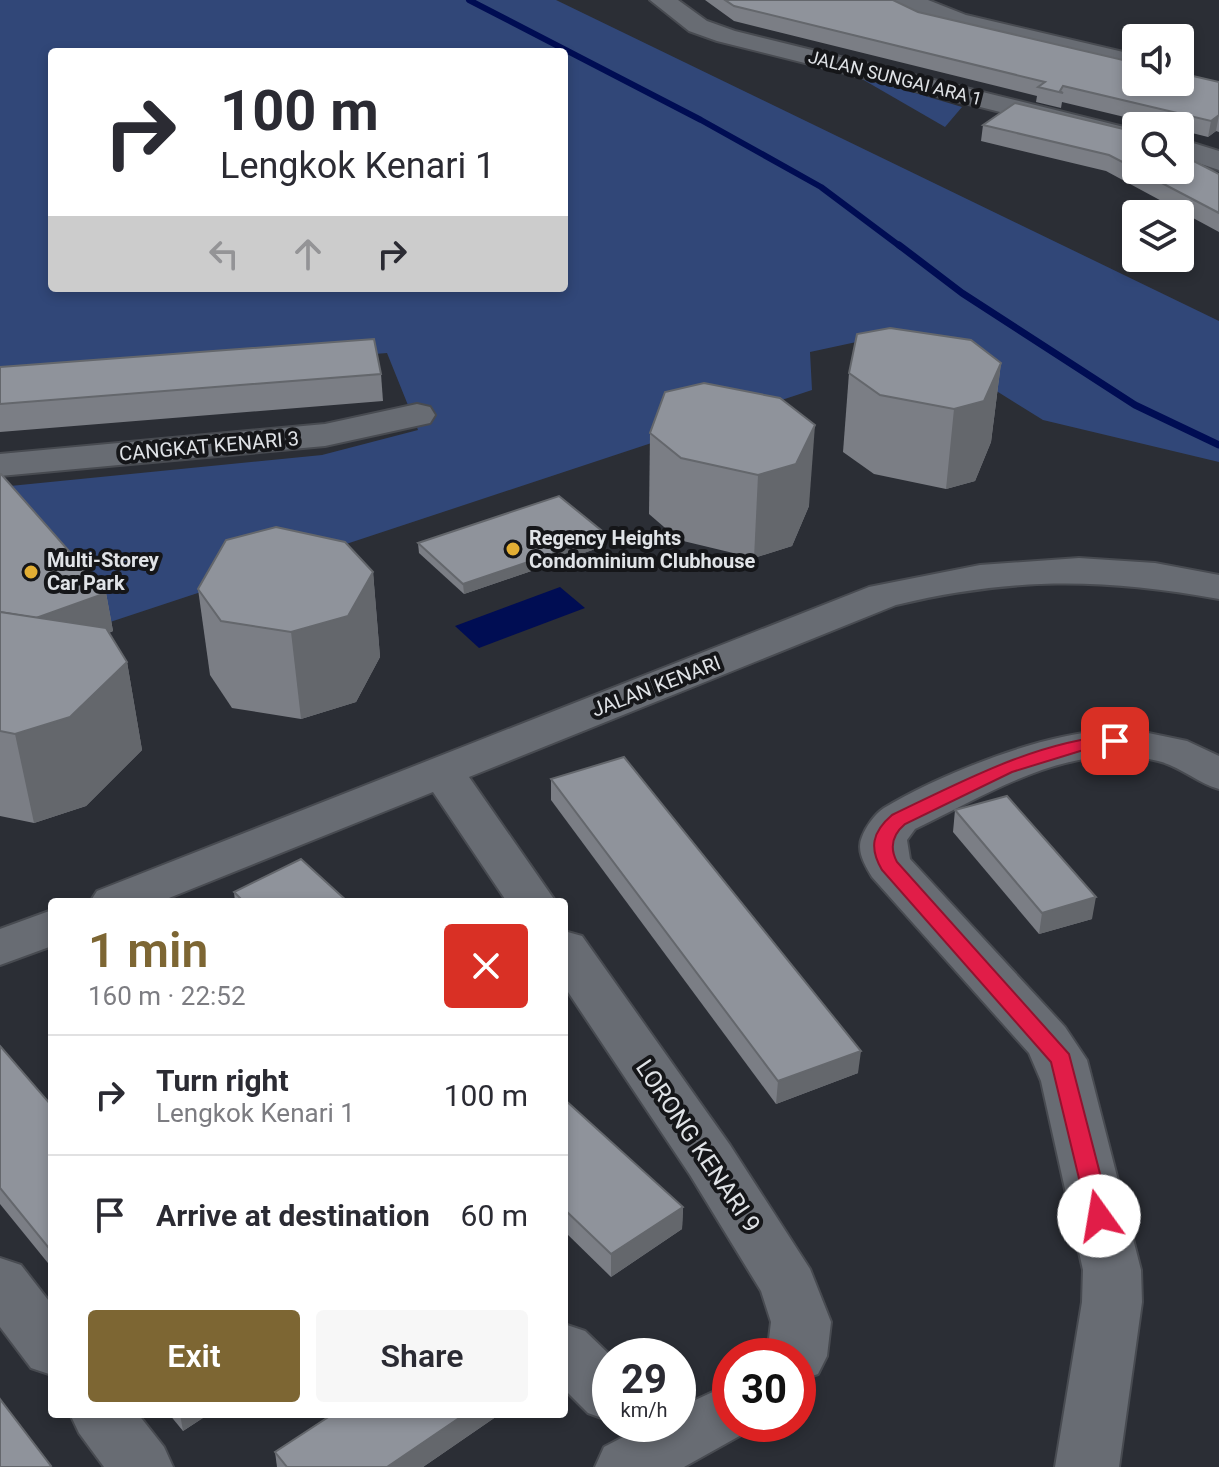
<!DOCTYPE html>
<meta charset="utf-8">
<style>
:root{--surface:#fff;--page:#f7f7f7;--text:#2b2b33;--muted:#7c7c81;--line:#e1e1e2;--accent:#7d6633}
body{margin:0;font-family:Roboto,sans-serif;background:var(--page);color:var(--text);height:100vh;display:flex;flex-direction:column;font-size:30px;white-space:nowrap}
*{box-sizing:border-box;margin:0}
p{font-size:26px;color:var(--muted)}
.icon{flex:none;width:44px;height:44px;fill:none;stroke:currentColor;stroke-width:2;stroke-linecap:round;stroke-linejoin:round}
.map{position:relative;flex:1;overflow:hidden}
.panel{position:absolute;left:48px;top:898px;width:520px;height:520px;display:flex;flex-direction:column;background:var(--surface);border-radius:8px;box-shadow:0 4px 12px #0003}
.panel>*{flex:none}
.guide{position:absolute;left:48px;top:48px;width:520px;height:244px;border-radius:8px;box-shadow:0 4px 12px #0003;background:#fff;color:var(--text);overflow:hidden}
.tools{position:absolute;left:1122px;top:24px;display:grid;gap:16px}
.tools a{display:grid;place-items:center;width:72px;height:72px;border-radius:8px;background:var(--surface);box-shadow:0 4px 12px #0003;font-size:40px}
.speed{position:absolute;left:592px;top:1338px;display:flex;gap:16px;font-size:40px;font-weight:700;text-align:center}
.speed>*{display:grid;place-content:center;width:104px;height:104px;border-radius:50%;background:var(--surface);box-shadow:0 4px 12px #0003;line-height:1}
.speed small{font-size:20px;font-weight:400}
.speed .limit{border:12px solid #d22;background:#fff;color:#111}
.pin{position:absolute;display:grid;place-items:center;width:68px;height:68px;color:#fff;margin:-34px;border-radius:16px;box-shadow:0 4px 12px #0006}
.me{position:absolute;width:88px;margin:-44px;rotate:347deg;stroke-linejoin:round;filter:drop-shadow(0 0 6px #0008)}
.turn{display:flex;align-items:center;gap:28px;height:168px;padding:0 40px;font-size:36px}
.turn .icon{width:104px;height:104px;stroke-width:2.5}
.turn b{display:block;font-size:56px;line-height:68px}
.lanes{display:flex;align-items:center;height:76px;padding:0 40px;background:#0003;justify-content:center;gap:40px;direction:ltr}
.lanes .off{opacity:.35}
.round{display:grid;place-items:center;flex:none;width:84px;height:84px;border-radius:8px;background:var(--page)}
.head{display:flex;align-items:center;justify-content:space-between;height:136px;padding:0 40px}
h1{font-size:48px;font-weight:600;line-height:60px;color:var(--accent)}
.primary-button{display:flex;gap:16px;margin-top:auto;padding:16px 40px}
.primary-button a{flex:1;height:92px;border-radius:8px;background:var(--accent);color:#fff;font-size:32px;font-weight:600;line-height:92px;text-align:center}
.primary-button a+a{background:var(--page);color:var(--text)}
ul{padding:0;list-style:none}
li{display:flex;align-items:center;gap:24px;height:120px;padding:0 40px;border-top:2px solid var(--line)}
li div{flex:1}
li b{display:block;font-size:30px}
li em{font-style:normal}
.map>svg:first-child{display:block}
</style>
<div class="map">
<svg width="1219" height="1467" viewBox="0 0 1219 1467">
<rect width="100%" height="100%" fill="#2b2e35"/>
<!-- green -->
<g fill="#314778" fill-rule="evenodd">
<path d="M0,0H556L1219,321V462L1043,420L931,350L875,338L810,352L812,390L89,629L0,487L322,455L418,430L387,353L0,384ZM52,52H564V288H52Z"/>
<polygon points="855,75 962,107 945,127"/>
</g>
<!-- water -->
<polygon fill="#000d53" points="560,587 585,608 479,648 455,626"/>
<g fill="none" stroke-linecap="round" stroke-linejoin="round">
<!-- stream-far1 -->
<polyline stroke="#000d53" stroke-width="6" points="469,0 701,120 821,187 901,247"/>
<!-- stream -->
<polyline stroke="#000d53" stroke-width="7" points="899,245 962,293 1135,405 1219,445"/>
<defs>
<g id="minor">
<polygon points="650,0 678,0 707,21 735,31 1136,130 1136,146 717,41 689,31"/>
<polygon points="895,0 928,0 966,15 1136,55 1136,71 949,26 898,5"/>
<polygon points="1180,139 1219,151 1219,170 1180,157"/>
<polygon points="417,404 430,407 435,415 430,423 325,446 0,476 0,454 325,424"/>
<path d="M1079,558L1155,563L1219,575V599C1102,578 1013,577 896,605L469,777L556,902H507L433,792L159,902H90L97,891L869,587L980,565Z"/>
<path d="M1129,729L1187,741L1219,756V789C1197,783 1180,766 1158,761C1073,739 988,794 915,829L907,840L910,859L1065,1027L1087,1060L1141,1270L1142,1302L1119,1467H1055L1082,1302L1083,1270L1041,1081L1029,1053L872,877C865,865 856,851 862,837C866,826 875,814 884,808C930,780 1009,748 1062,737C1084,732 1106,730 1129,729Z"/>
<polygon points="52,910 52,946 0,965 0,929"/>
<polygon points="564,931 582,936 730,1145 810,1269 831,1322 827,1356 818,1374 798,1381 798,1356 767,1356 771,1322 761,1291 690,1175 564,986"/>
<polygon points="0,1258 21,1265 52,1305 52,1375 31,1368 0,1327"/>
<polygon points="564,1324 585,1331 611,1356 610,1421 588,1413 564,1389"/>
<polygon points="730,1384 730,1424 754,1424 752,1429 684,1467 595,1467 604,1447 648,1424 678,1424 678,1408"/>
<polygon points="70,1414 138,1414 164,1447 173,1467 104,1467 79,1433"/>
</g>
</defs>
<!-- minor casing -->
<use href="#minor" stroke="#484b51" stroke-width="4"/>
<!-- minor -->
<use href="#minor" fill="#686c73" fill-rule="evenodd"/>
</g>
<!-- wall -->
<g fill="#7b7e85">
<polygon points="705,0 883,0 918,12 1219,82 1219,132 1216,131 1208,137 1180,130 1180,126 1162,126 1062,102 1061,108 1036,102 1037,96 734,21"/>
<polygon points="983,125 1136,132 1136,170 1180,170 1219,174 1219,232 1106,171 981,141"/>
<polygon points="1001,363 991,442 975,481 946,489 874,474 843,452 849,373"/>
<polygon points="0,367 381,374 383,401 0,432"/>
<polygon points="665,392 809,506 792,546 754,558 679,540 649,514 650,433"/>
<polygon points="0,474 106,593 113,631 109,633 127,662 142,750 86,806 34,823 0,816"/>
<polygon points="418,543 607,545 464,594 419,553"/>
<polygon points="373,572 380,657 356,702 301,719 232,708 210,675 198,589"/>
<polygon points="551,779 858,1073 776,1104 551,800"/>
<polygon points="955,810 1092,919 1039,934 953,832"/>
<polygon points="234,892 348,902 235,902"/>
<polygon points="0,1046 52,1106 52,1268 0,1204"/>
<polygon points="564,1099 683,1207 682,1229 611,1277 564,1231"/>
<polygon points="169,1414 209,1414 183,1431"/>
<polygon points="333,1414 500,1414 423,1467 277,1467 275,1452"/>
</g>
<!-- shaded-wall -->
<g fill="#64676c">
<polygon points="1219,115 1216,131 1208,137 1211,121"/>
<polygon points="1001,363 991,442 975,481 946,489 954,409"/>
<polygon points="815,425 809,506 792,546 754,558 758,475"/>
<polygon points="607,535 607,545 464,594 463,584"/>
<polygon points="373,572 380,657 356,702 301,719 291,632"/>
<polygon points="106,593 113,631 0,672 0,630"/>
<polygon points="127,662 142,750 86,806 34,823 15,734"/>
<polygon points="1096,897 1092,919 1039,934 1042,913"/>
<polygon points="861,1051 858,1073 776,1104 778,1081"/>
<polygon points="683,1207 682,1229 611,1277 611,1254"/>
<polygon points="180,1414 209,1414 183,1431"/>
<polygon points="465,1414 500,1414 423,1467 387,1467"/>
</g>
<!-- building -->
<g fill="#8f939b" stroke="#64676c" stroke-width="2">
<polygon points="725,0 893,0 918,12 1136,63 1136,82 1180,82 1180,73 1219,82 1219,115 1211,121 1063,86 1060,91 1063,93 1038,87 1045,82 734,6"/>
<polygon points="1015,103 1136,132 1136,169 1109,155 983,125"/>
<polygon points="1180,154 1219,174 1219,213 1137,170 1180,170"/>
<polygon points="890,328 971,340 1001,363 984,401 954,409 880,395 849,373 857,334"/>
<polygon points="374,339 381,374 0,404 0,367"/>
<polygon points="704,383 780,398 815,425 796,464 758,475 681,458 650,433 665,392"/>
<polygon points="0,474 1,474 106,593 36,618 0,612"/>
<polygon points="559,496 607,535 463,584 418,543"/>
<polygon points="276,527 345,542 373,572 348,616 291,632 221,621 198,589 226,540"/>
<polygon points="0,612 106,628 127,662 70,717 15,734 0,731"/>
<polygon points="624,757 861,1051 778,1081 551,779"/>
<polygon points="1007,796 1096,897 1042,913 955,810"/>
<polygon points="301,859 348,902 244,902 234,892"/>
<polygon points="0,1046 52,1106 52,1252 0,1188"/>
<polygon points="564,1099 683,1207 611,1254 564,1209"/>
<polygon points="0,1399 51,1466 49,1467 0,1467"/>
<polygon points="333,1414 465,1414 387,1467 287,1467 275,1452"/>
</g>
<!-- route -->
<path fill="#e11d48" stroke="#92132f" stroke-width="2" d="M1115,735L1124,741L1121,745L1090,748L1012,772L905,824C892,835 889,847 897,862L1069,1054L1111,1216L1108,1222L1099,1225L1091,1222L1088,1216L1051,1062L882,870C869,848 872,832 892,815C963,781 1035,742 1115,735Z"/>
<!-- markers -->
<g fill="#e2ae34" stroke="#151619" stroke-width="3">
<circle cx="513" cy="549" r="8"/>
<circle cx="31" cy="572" r="8"/>
</g>
<g text-anchor="middle" stroke-width="8" stroke-linejoin="round" paint-order="stroke">
<!-- far-street labels -->
<g font-size="18" fill="#e0e3e7" stroke="#151619">
<text transform="translate(895 78) rotate(14)" y="6">JALAN SUNGAI ARA 1</text>
</g>
<!-- street labels -->
<g font-size="20" fill="#e0e3e7" stroke="#151619">
<text transform="translate(209 446) rotate(-5)" y="7">CANGKAT KENARI 3</text>
<text transform="translate(656 686) rotate(-21)" y="7">JALAN KENARI</text>
</g>
<!-- poi labels -->
<g font-size="20" font-weight="bold" fill="#e0e3e7" stroke="#151619" text-anchor="start">
<text x="529" y="545">Regency Heights<tspan x="529" dy="23">Condominium Clubhouse</tspan></text>
<text x="47" y="567">Multi-Storey<tspan x="47" dy="23">Car Park</tspan></text>
</g>
<!-- near-street labels -->
<g font-size="24" fill="#e0e3e7" stroke="#151619">
<text transform="translate(698 1146) rotate(56)" y="8">LORONG KENARI 9</text>
</g>
</g>
</svg>
<div class="tools">
<a><svg class="icon" aria-label="sound" viewBox="0 0 24 24"><path d="M4 9h4l5-4v14l-5-4H4zM17 9q2 3 0 6"/></svg></a>
<a><svg class="icon" aria-label="search" viewBox="0 0 24 24"><circle cx="10" cy="10" r="6"/><path d="M15 15l6 6"/></svg></a>
<a><svg class="icon" aria-label="layers" viewBox="0 0 24 24"><path d="M12 4l9 5-9 5-9-5zM3 14l9 5 9-5"/></svg></a>
</div>
<div class="speed"><div>29<small>km/h</small></div><div class="limit">30</div></div>
<div class="pin" style="left:1115px;top:741px;background:#d93025"><svg class="icon" aria-label="arrive" viewBox="0 0 24 24"><path d="M6 21V4h12l-3 4 3 4H6"/></svg></div>
<svg class="me" style="left:1099px;top:1216px" viewBox="-20 -20 40 40"><circle r="19" fill="#fff"/><path d="M0-13L10 11 0 6-10 11z" fill="#e11d48"/></svg>
<div class="guide">
<div class="turn"><svg class="icon" aria-label="right" viewBox="0 0 24 24"><path d="M7 20v-9h11M14 6l5 5-5 5"/></svg><div><b>100 m</b>Lengkok Kenari 1</div></div>
<div class="lanes"><svg class="icon off" aria-label="left" viewBox="0 0 24 24"><path d="M17 20v-9H6M10 6l-5 5 5 5"/></svg><svg class="icon off" aria-label="ahead" viewBox="0 0 24 24"><path d="M12 20V5M6 11l6-6 6 6"/></svg><svg class="icon" aria-label="right" viewBox="0 0 24 24"><path d="M7 20v-9h11M14 6l5 5-5 5"/></svg></div>
</div>
<section class="panel">
<div class="head"><div><h1>1 min</h1><p>160 m · 22:52</p></div><a class="round" style="background:#d93025;color:#fff"><svg class="icon" aria-label="close" viewBox="0 0 24 24"><path d="M6 6l12 12M18 6L6 18"/></svg></a></div>
<ul>
<li><svg class="icon" aria-label="right" viewBox="0 0 24 24"><path d="M7 20v-9h11M14 6l5 5-5 5"/></svg><div><b>Turn right</b><p>Lengkok Kenari 1</p></div><em>100 m</em></li>
<li><svg class="icon" aria-label="arrive" viewBox="0 0 24 24"><path d="M6 21V4h12l-3 4 3 4H6"/></svg><div><b>Arrive at destination</b></div><em>60 m</em></li>
</ul>
<div class="primary-button"><a>Exit</a><a>Share</a></div>
</section>
</div>
